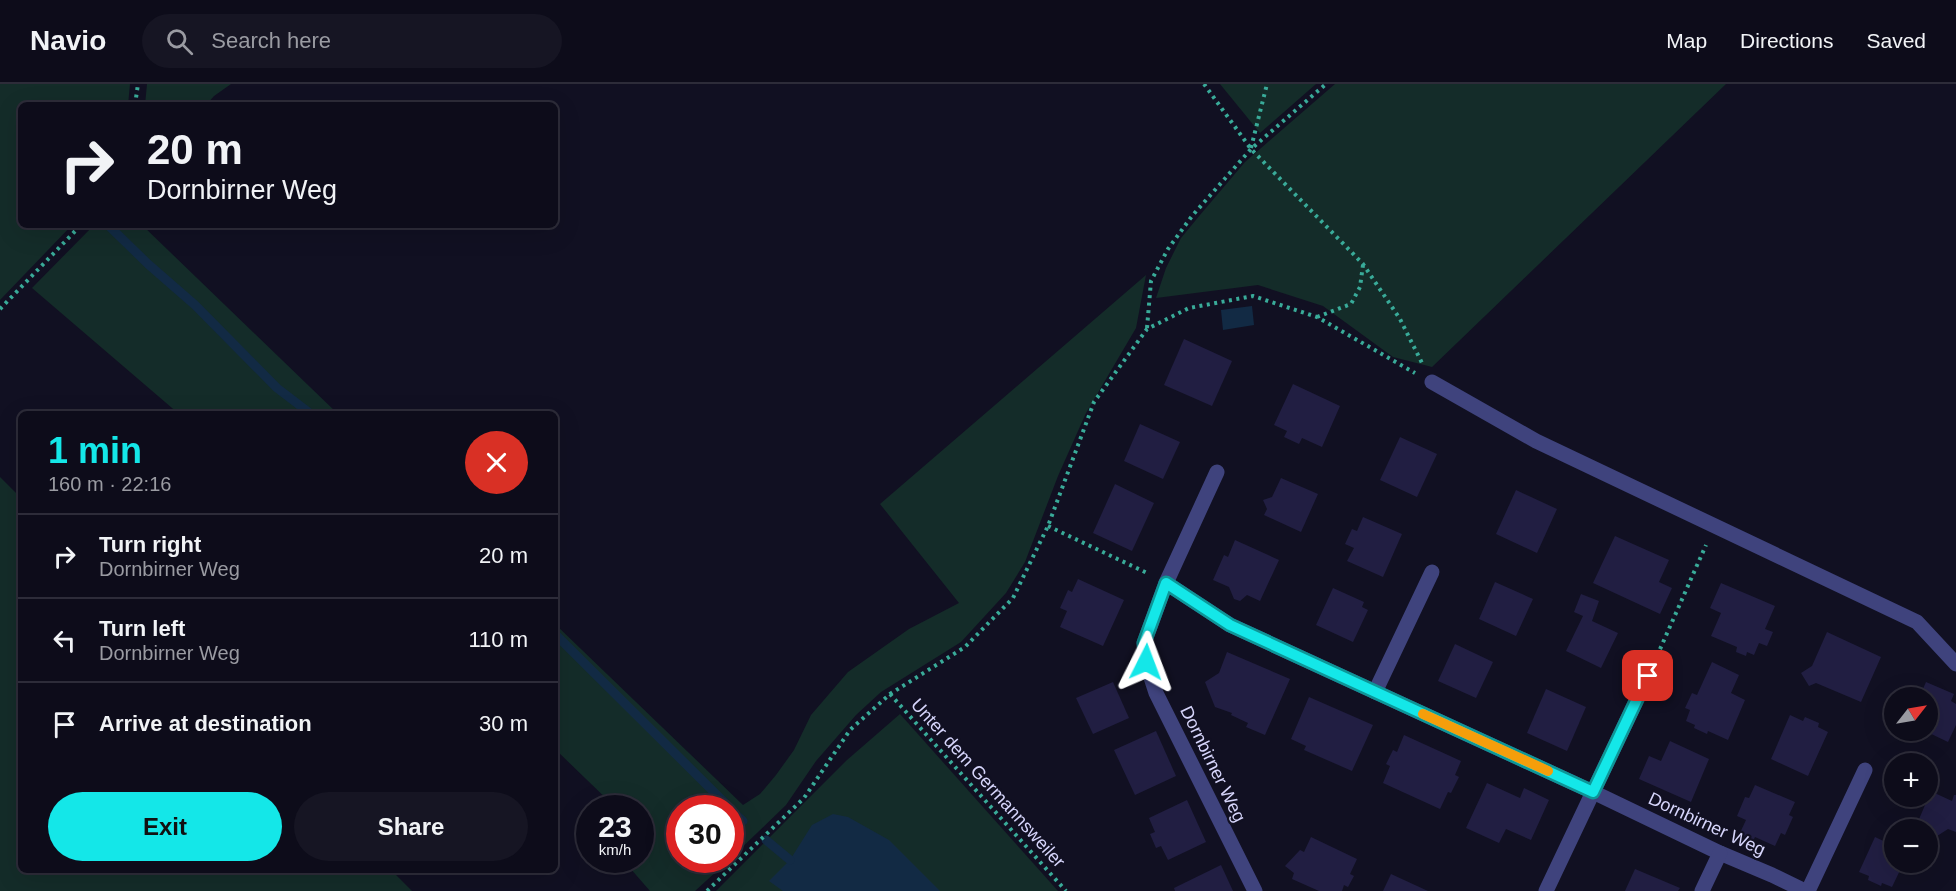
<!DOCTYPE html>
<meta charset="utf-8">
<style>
:root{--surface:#0d0c1a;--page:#161523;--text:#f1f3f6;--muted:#9a9ba2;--line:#2d2c39;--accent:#14e7e8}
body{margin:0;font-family:Arial,sans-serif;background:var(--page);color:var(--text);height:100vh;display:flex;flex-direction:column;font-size:22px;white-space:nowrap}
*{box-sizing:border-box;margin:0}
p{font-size:20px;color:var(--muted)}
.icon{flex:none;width:33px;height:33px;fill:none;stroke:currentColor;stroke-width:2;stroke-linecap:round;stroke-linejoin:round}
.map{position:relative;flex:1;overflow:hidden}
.sheet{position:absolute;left:18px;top:327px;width:540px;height:462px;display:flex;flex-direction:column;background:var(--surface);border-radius:9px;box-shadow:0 6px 24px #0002,0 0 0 2px var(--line)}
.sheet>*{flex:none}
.guide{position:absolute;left:18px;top:18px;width:540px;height:126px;border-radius:9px;box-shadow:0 6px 24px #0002,0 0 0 2px var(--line);background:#0d0c1a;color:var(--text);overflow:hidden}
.needle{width:39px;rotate:59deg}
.controls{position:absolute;left:1884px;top:603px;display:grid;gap:12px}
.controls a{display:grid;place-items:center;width:54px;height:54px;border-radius:50%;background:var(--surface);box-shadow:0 6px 24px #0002,0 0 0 2px var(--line);font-size:30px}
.speed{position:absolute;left:576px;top:711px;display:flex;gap:12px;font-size:30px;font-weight:700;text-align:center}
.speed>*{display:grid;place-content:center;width:78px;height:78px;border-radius:50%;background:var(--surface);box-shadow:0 6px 24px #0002,0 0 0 2px var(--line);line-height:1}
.speed small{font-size:15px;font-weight:400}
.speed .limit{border:9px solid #d22;background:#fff;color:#111}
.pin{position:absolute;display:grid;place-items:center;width:51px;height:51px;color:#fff;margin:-26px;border-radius:12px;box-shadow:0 3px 9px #0006}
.me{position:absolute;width:66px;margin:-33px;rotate:3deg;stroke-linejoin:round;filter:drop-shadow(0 0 4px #0008)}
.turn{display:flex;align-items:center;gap:21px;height:126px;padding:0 30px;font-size:27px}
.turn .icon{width:78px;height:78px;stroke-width:2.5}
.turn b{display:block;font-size:42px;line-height:51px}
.round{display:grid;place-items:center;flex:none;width:63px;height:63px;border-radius:32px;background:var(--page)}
.head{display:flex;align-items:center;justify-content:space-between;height:102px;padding:0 30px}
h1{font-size:36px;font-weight:800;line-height:45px;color:var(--accent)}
.primary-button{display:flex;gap:12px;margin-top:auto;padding:12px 30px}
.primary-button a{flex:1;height:69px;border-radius:36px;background:var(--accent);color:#111;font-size:24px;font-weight:800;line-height:69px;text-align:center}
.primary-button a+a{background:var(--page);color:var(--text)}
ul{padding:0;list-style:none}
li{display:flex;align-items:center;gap:18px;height:84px;padding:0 30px;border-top:2px solid var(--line)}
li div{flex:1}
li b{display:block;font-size:22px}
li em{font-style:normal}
header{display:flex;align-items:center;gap:36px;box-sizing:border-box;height:84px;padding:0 30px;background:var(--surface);border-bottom:2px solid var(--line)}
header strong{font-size:28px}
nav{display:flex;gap:33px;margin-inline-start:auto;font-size:21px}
.search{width:420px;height:54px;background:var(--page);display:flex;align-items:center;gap:15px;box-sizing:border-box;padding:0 21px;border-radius:33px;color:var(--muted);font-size:22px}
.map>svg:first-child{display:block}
</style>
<header>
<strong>Navio</strong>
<div class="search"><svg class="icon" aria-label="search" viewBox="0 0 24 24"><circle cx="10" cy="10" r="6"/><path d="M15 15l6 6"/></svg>Search here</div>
<nav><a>Map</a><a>Directions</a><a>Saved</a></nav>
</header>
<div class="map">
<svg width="1956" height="807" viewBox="0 0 1956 807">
<rect width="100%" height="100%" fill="#111022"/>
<!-- green -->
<g fill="#142c29">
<polygon points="0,0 130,0 128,21 21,21 21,141 72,141 0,216"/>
<polygon points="147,0 231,0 214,12 206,21 145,21"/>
<polygon points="1220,0 1316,0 1260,49"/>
<polygon points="1335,0 1726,0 1432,283 1393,273 1323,222 1258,201 1156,214 1166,184 1181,154 1200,131 1245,78"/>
<polygon points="94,141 142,141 338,330 179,330 32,204"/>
<polygon points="1146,191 1136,244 1086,329 1058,392 1025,478 1006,509 961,558 881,608 856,631 816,677 786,721 731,774 730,724 680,724 680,776 729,776 695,807 650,807 623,776 640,776 640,724 616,724 555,665 555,540 743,721 760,710 776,691 794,666 811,631 848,588 909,545 959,519 880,420"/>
<polygon points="0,393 21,414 21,786 391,786 412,807 0,807"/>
<polygon points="900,630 1058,807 716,807 847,676"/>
</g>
<!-- water -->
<g fill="#122a44">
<polygon points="1252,222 1254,241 1223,246 1221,226"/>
<polygon points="833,730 848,733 889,756 940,807 783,807 769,797 790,776 812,741"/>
</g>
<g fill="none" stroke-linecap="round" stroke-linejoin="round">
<!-- stream -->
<g stroke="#122a44" stroke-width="9">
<polyline points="108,141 148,180 195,221 277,304 311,330"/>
<polyline points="555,550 730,724"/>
<polyline points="730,725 743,737"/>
<polyline points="766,756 790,776"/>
</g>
</g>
<!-- building -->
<g fill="#211e42">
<polygon points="1184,255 1232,277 1212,322 1164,301"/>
<polygon points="1293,300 1340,322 1322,363 1302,354 1299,360 1284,353 1287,347 1274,341"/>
<polygon points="1140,340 1180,358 1163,395 1124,377"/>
<polygon points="1400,353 1437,370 1417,413 1380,396"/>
<polygon points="1281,394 1318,410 1301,448 1264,431 1267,425 1263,416 1272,413"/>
<polygon points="1115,400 1154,419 1132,467 1093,449"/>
<polygon points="1516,406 1557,425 1537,469 1496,450"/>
<polygon points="1363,433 1402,450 1383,493 1347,477 1354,464 1345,460 1352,445 1357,447"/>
<polygon points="1615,452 1669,476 1659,498 1672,504 1660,530 1593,499"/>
<polygon points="1235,456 1279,476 1260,517 1247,511 1240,517 1234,515 1229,503 1213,496 1224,471 1228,473"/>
<polygon points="1078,495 1124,516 1103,562 1060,543 1067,527 1060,524 1068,506 1072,508"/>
<polygon points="1495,498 1533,515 1516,552 1479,535"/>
<polygon points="1721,499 1775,522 1765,545 1773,548 1767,562 1759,559 1754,571 1747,568 1746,572 1736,568 1737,563 1711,552 1721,529 1710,524"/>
<polygon points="1333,504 1364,518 1362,523 1368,526 1353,558 1316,541"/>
<polygon points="1581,510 1599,517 1592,537 1618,549 1601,584 1566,567 1583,532 1574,528"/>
<polygon points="1827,548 1881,573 1861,618 1816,599 1809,602 1801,589 1812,582"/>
<polygon points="1455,560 1493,578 1476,614 1438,597"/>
<polygon points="1227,568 1290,595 1265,651 1246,643 1248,639 1231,631 1232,629 1215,623 1205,598 1219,589"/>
<polygon points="1712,578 1739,591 1731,609 1745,616 1728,656 1708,647 1707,650 1694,644 1695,641 1686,637 1690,626 1685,624 1692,609 1697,611"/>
<polygon points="1113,598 1129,634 1093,650 1076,614"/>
<polygon points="1926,598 1954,610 1951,617 1956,620 1956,641 1948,658 1923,646 1928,646 1928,614 1919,614"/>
<polygon points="1546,605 1586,623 1567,667 1527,649"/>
<polygon points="1309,613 1373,641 1352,687 1304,666 1306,662 1291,655"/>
<polygon points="1790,631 1803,637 1805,633 1819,639 1818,643 1828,648 1808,692 1771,675"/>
<polygon points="1156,647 1176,692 1135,711 1114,666"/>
<polygon points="1404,651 1461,677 1455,691 1459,693 1451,709 1448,708 1440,725 1383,699 1390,682 1386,680 1393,666 1397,668"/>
<polygon points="1670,657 1709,675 1691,718 1639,695 1649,672 1661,677"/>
<polygon points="1487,699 1520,714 1524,704 1549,716 1531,756 1506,745 1499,759 1466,744"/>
<polygon points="1755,701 1795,718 1789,731 1793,733 1785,751 1781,749 1775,762 1755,753 1753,757 1739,751 1746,736 1737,732 1745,713 1749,714"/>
<polygon points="1928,706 1952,717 1954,711 1956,711 1956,748 1948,745 1934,754 1931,746 1917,740 1925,721 1921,719 1924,712 1928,712"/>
<polygon points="1187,716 1206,758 1168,776 1161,762 1156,764 1150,750 1155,748 1149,734"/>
<polygon points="1311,753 1357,775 1350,790 1354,792 1348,803 1344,801 1342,807 1319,807 1292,795 1294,789 1285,782 1300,766 1304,768"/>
<polygon points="1875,753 1894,762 1894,778 1904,778 1892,803 1882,799 1881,802 1868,796 1869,792 1859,788"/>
<polygon points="1221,781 1233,807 1175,807 1174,804"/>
<polygon points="1635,785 1680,804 1678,807 1625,807"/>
<polygon points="1391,790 1428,807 1383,807"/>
</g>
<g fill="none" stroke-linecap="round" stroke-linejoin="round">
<!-- path -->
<g stroke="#39ab99" stroke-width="4" stroke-dasharray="3 4.5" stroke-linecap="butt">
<polyline points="1204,0 1251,65 1363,180 1400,235 1422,279"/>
<polyline points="135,21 138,0"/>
<polyline points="1251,64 1267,0"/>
<polyline points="0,225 81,141"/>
<polyline points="1317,233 1351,220 1360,203 1363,181"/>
<polyline points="1147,244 1151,197 1168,165 1192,132 1251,65 1326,0"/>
<polyline points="1048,442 1147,489"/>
<polyline points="1657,572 1706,461"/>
<polyline points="890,610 1066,807"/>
<polyline points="707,807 804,714 850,646 890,610 965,563 1013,514 1048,442 1094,318 1147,245 1189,224 1253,212 1317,233 1415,289"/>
</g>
<!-- minor -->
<g stroke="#3f437d" stroke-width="15">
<polyline points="1432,298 1536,357 1917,538 1956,580"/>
<polyline points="1166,499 1217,388"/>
<polyline points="1375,608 1432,488"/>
<polyline points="1255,807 1156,609 1146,578 1144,559 1166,499 1230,541 1593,708 1720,769 1772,791 1805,807"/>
<polyline points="1546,807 1648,592"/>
<polyline points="1702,807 1720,769"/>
<polyline points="1808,807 1865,686"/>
</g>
</g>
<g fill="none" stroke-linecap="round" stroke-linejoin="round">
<defs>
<polyline id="route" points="1146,578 1144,559 1166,499 1230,541 1593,708 1648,592"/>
</defs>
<!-- route casing -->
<use href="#route" stroke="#0d9697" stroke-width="15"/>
<!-- route -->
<use href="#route" stroke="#14e7e8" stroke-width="10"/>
<!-- slow -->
<polyline stroke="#f59e0b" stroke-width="10" points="1423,630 1548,687"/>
</g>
<g text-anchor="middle" stroke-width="4.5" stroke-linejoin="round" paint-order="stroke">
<!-- street labels -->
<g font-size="18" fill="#d6d5fb" stroke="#111022">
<text transform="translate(1213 680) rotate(64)" y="6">Dornbirner Weg</text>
<text transform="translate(988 699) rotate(48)" y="6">Unter dem Germannsweiler</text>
<text transform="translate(1707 740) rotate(25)" y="6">Dornbirner Weg</text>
</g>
</g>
</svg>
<div class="controls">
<a><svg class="needle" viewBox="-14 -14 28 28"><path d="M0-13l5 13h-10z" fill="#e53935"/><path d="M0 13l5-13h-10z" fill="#9a9ba2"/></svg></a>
<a>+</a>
<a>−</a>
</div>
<div class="speed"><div>23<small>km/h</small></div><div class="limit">30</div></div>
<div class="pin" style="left:1648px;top:592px;background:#d93025"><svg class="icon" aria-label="arrive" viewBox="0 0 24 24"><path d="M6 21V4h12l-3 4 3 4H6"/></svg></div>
<svg class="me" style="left:1146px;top:578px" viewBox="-20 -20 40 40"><path d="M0-17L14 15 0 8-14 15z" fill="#14e7e8" stroke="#fff" stroke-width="4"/></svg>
<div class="guide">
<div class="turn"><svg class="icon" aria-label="right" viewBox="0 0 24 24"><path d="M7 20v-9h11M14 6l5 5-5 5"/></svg><div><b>20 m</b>Dornbirner Weg</div></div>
</div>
<section class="sheet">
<div class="head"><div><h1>1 min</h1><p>160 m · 22:16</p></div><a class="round" style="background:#d93025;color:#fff"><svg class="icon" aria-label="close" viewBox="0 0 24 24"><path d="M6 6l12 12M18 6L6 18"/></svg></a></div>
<ul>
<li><svg class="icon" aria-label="right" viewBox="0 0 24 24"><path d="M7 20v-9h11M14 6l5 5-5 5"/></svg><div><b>Turn right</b><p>Dornbirner Weg</p></div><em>20 m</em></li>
<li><svg class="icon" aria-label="left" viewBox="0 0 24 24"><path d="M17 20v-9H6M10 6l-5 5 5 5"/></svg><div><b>Turn left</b><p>Dornbirner Weg</p></div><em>110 m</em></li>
<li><svg class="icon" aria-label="arrive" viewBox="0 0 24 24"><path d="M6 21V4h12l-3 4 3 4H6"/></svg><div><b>Arrive at destination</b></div><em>30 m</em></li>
</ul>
<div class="primary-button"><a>Exit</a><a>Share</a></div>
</section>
</div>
